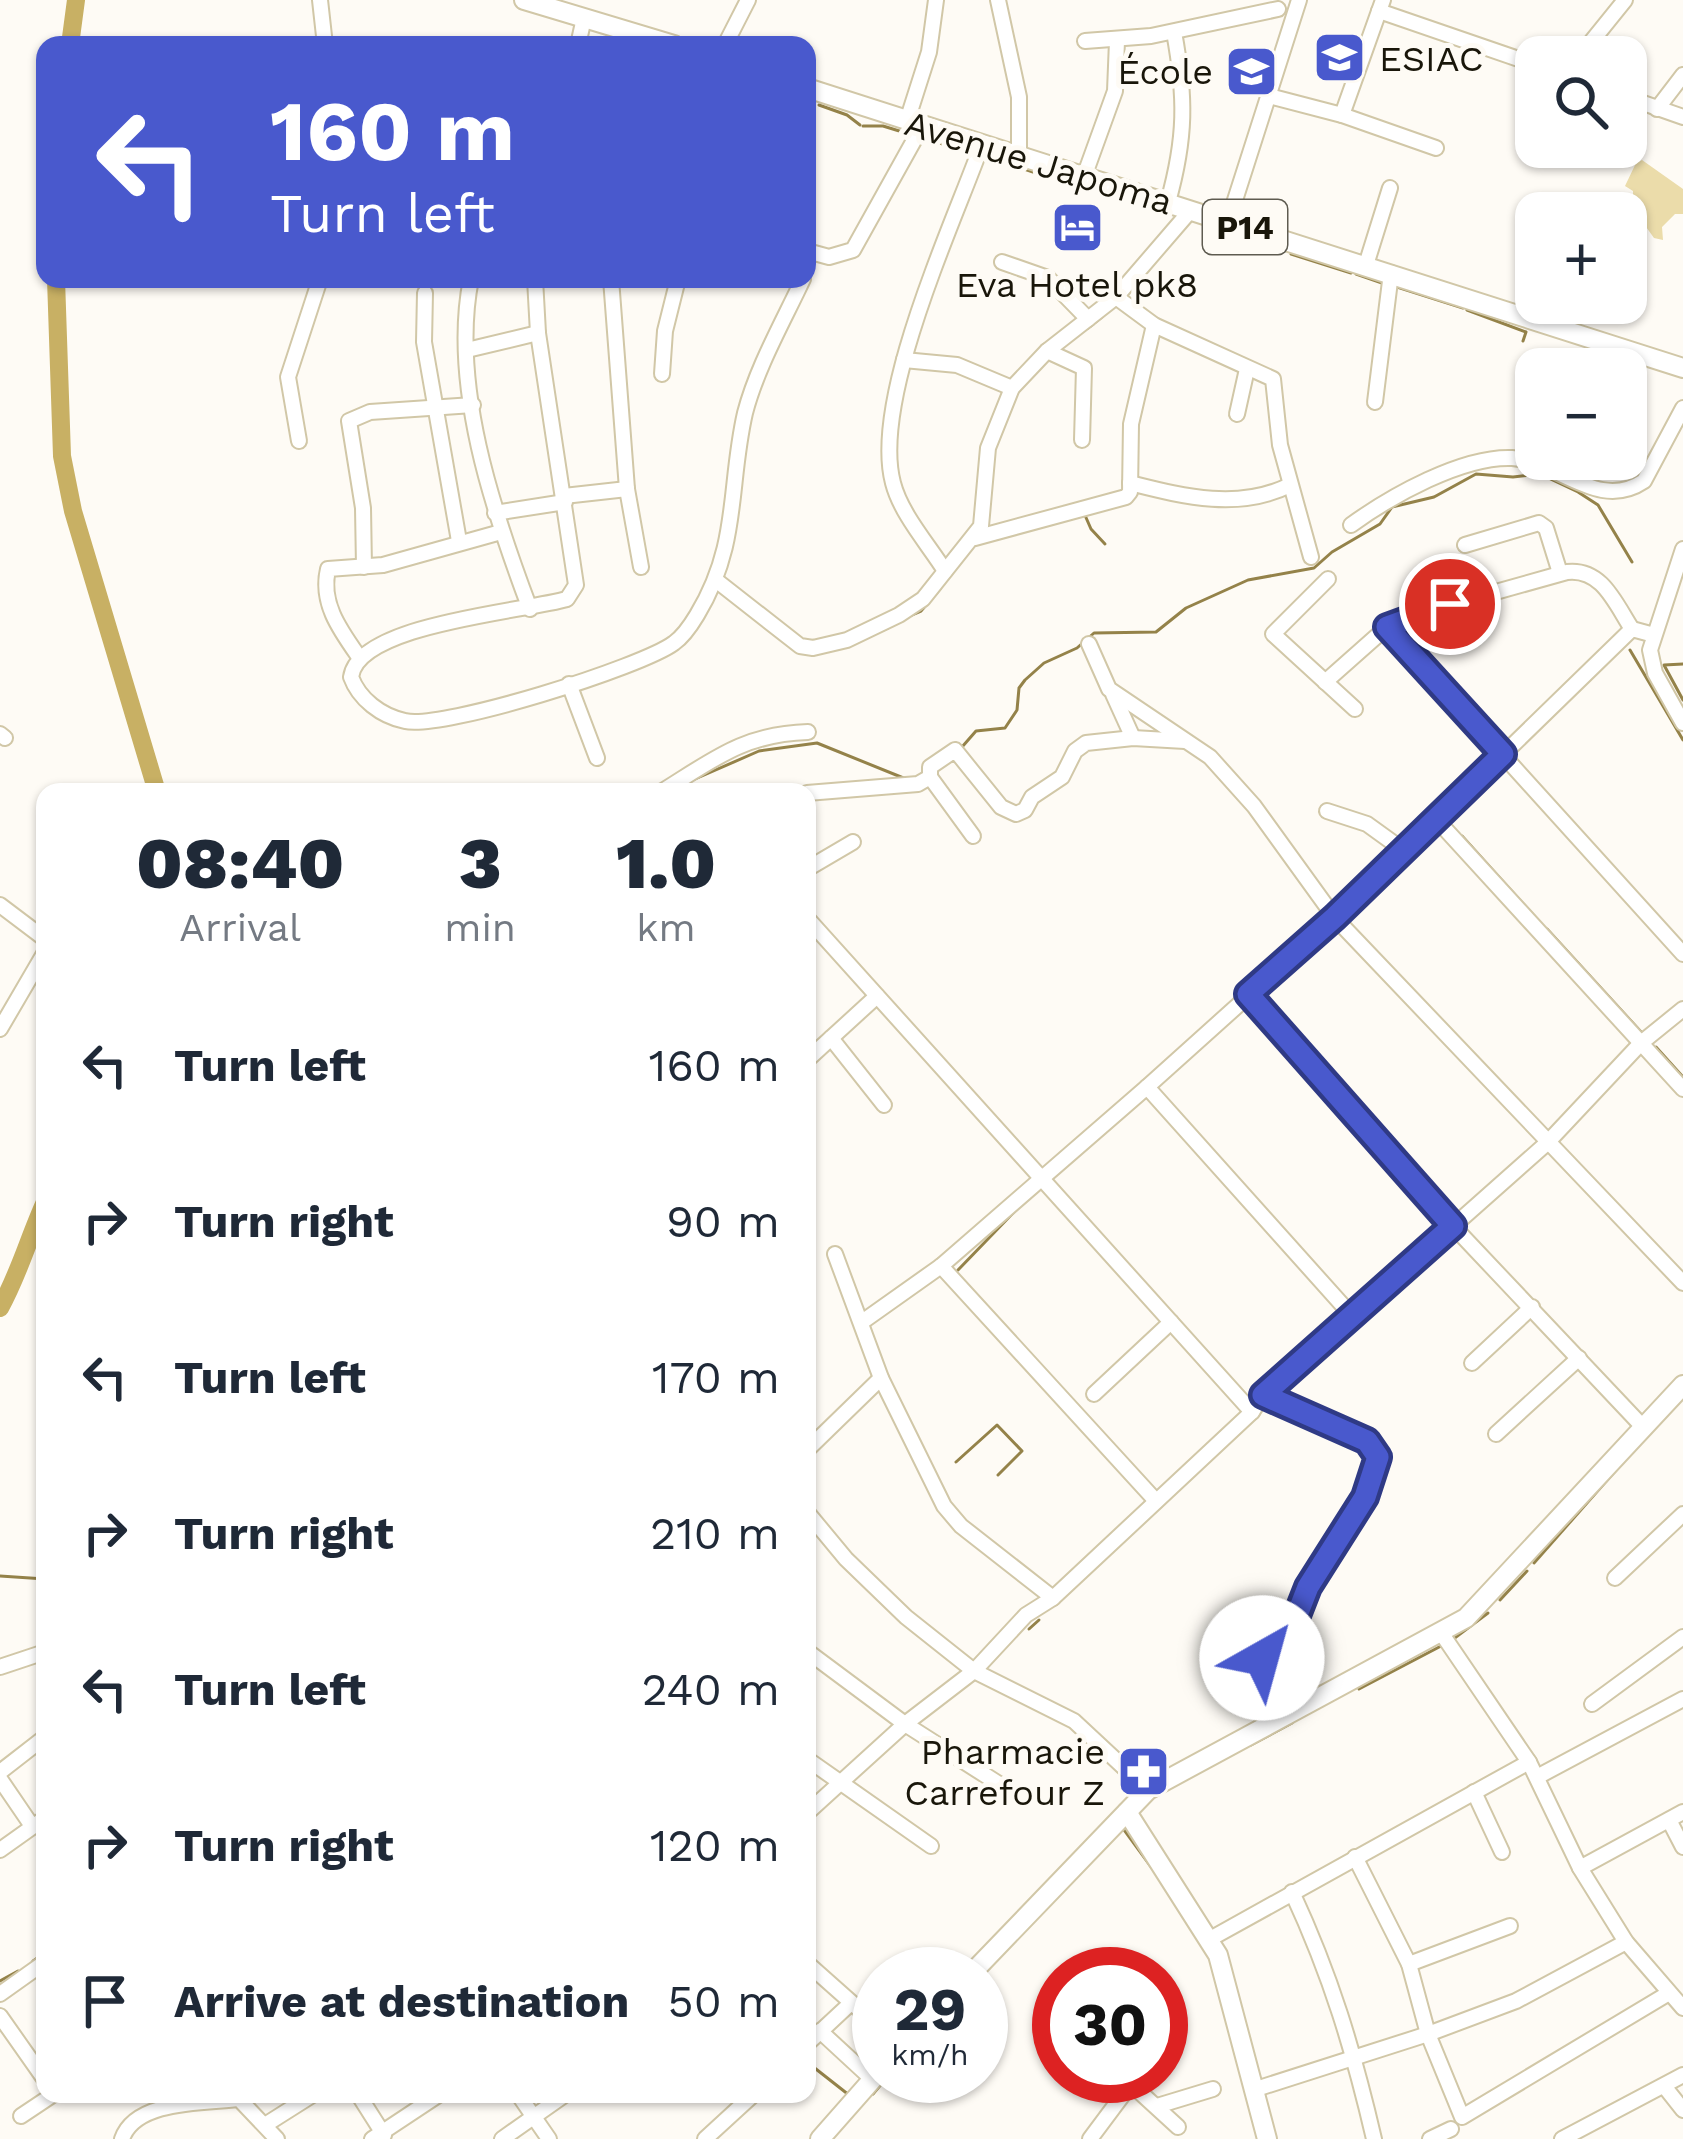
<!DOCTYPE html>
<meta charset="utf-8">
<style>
:root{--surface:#fff;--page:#f2f2f3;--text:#1f2937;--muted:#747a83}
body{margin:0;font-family:"Work Sans",sans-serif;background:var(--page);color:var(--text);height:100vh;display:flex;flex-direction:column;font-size:45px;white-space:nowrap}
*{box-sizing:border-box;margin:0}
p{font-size:39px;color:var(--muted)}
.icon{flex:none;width:66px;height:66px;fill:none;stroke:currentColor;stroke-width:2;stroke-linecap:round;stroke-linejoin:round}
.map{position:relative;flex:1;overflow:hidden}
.panel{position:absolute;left:36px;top:783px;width:780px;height:1320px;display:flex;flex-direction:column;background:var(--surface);border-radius:24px;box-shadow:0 3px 9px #0004}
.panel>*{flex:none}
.guide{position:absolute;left:36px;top:36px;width:780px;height:252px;border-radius:24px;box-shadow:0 3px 9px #0004;background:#4959cd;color:#fff;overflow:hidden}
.fabs{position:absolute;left:1515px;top:36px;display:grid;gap:24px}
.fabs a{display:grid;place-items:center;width:132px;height:132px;border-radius:24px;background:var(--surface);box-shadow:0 3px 9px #0004;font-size:60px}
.speed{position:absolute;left:852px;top:1947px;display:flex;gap:24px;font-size:60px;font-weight:700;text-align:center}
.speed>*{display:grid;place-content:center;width:156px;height:156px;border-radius:50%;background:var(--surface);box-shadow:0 3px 9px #0004;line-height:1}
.speed small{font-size:30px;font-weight:400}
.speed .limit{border:18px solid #d22;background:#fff;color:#111}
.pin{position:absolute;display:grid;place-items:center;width:102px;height:102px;color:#fff;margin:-51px;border:6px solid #fff;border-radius:50%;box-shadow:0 3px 12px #0007}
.me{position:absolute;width:132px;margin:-66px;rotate:38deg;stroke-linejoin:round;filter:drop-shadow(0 0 9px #0008)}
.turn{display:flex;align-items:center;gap:42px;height:252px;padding:0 36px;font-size:54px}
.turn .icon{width:156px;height:156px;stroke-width:2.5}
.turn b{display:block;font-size:84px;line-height:102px}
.eta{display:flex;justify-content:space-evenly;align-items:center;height:204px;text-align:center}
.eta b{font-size:72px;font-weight:800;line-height:84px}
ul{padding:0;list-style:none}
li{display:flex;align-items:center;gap:36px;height:156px;padding:0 36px}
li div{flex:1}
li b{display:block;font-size:45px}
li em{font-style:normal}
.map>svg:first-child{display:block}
</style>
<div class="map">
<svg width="1683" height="2139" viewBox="0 0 1683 2139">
<rect width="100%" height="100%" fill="#fefbf5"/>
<!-- green -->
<polygon fill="#ebdcaa" points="1642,160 1683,189 1683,214 1675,214 1662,227 1663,240 1654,238 1644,224 1633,232 1626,230 1626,213 1615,213 1633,199 1633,191 1625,186 1636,163"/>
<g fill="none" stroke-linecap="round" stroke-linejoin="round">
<!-- stream -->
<g stroke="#948249" stroke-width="3">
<polyline points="807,102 814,104"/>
<polyline points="819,105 847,115 860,125"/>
<polyline points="863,126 883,126 909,134"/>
<polyline points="924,138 971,153"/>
<polyline points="984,156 1033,172"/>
<polyline points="1037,173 1083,187"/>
<polyline points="1239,237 1258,243"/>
<polyline points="1262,244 1270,246"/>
<polyline points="1291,254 1351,273"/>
<polyline points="1356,274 1382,283"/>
<polyline points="1397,287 1463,308"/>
<polyline points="1467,310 1526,332 1523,341"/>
<polyline points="1088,328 1103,316"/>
<polyline points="1084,513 1091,529 1105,544"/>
<polyline points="907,617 921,611 940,589"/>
<polyline points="870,636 888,628"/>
<polyline points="1630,650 1683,740"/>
<polyline points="1683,664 1664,665 1683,700"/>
<polyline points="962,747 976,731 1005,728 1017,710 1019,688 1025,680 1044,663 1077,648 1094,633 1156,632 1186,608 1248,580 1314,568 1332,552 1380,524 1392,507 1434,497 1476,474 1513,477 1540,474 1578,492 1598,505 1632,562"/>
<polyline points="695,779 759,751 817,743 906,779"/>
<polyline points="642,792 656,788"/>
<polyline points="1462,836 1536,918"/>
<polyline points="1547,929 1642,1033"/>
<polyline points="1656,1047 1683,1077"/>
<polyline points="958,1270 1017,1209"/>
<polyline points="956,1462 997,1425 1022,1451 998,1475"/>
<polyline points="1534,1563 1624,1461"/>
<polyline points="0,1576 45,1579"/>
<polyline points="1500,1600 1527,1571"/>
<polyline points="1029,1629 1039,1620"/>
<polyline points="1452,1640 1488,1613"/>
<polyline points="1359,1689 1443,1645"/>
<polyline points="1251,1745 1292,1723"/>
<polyline points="1122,1827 1152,1868"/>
<polyline points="33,1961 45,1953"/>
<polyline points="0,1981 18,1971"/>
<polyline points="807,2055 812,2049"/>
<polyline points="807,2062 849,2095"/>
<polyline points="873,2094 888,2076"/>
</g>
<!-- river -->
<g stroke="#c8b064" stroke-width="18">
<polyline points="70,45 76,0"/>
<polyline points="56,279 62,456 73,511 157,792"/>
<path d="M0,1308C19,1274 29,1237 45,1202"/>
</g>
<defs>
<g id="minor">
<polyline points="320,0 325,45"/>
<polyline points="998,0 1019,97 1019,154"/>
<polyline points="1379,11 1536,65"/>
<polyline points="1085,41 1151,36 1278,9"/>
<polyline points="578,45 584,18"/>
<polyline points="725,45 748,0"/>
<polyline points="1579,57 1625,0"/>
<polyline points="1269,96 1342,115 1436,148"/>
<polyline points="1626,97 1683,117"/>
<polyline points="1657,109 1683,75"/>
<polyline points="1342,115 1383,0"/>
<polyline points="907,121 929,52 936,0"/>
<polyline points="1085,174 1115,91 1117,41"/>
<path d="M1168,202C1186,138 1186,97 1174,32"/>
<polyline points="1228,222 1299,0"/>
<polyline points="807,251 829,257 853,250 922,126"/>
<polyline points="1002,262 1048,278 1088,319"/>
<polyline points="1366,265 1390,188"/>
<path d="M471,279C450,384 493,511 530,609"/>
<path d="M535,279L538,333L576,585L567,599C521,612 358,624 351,677C359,699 381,716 405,721C442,730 642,667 674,643C684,636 691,625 697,615C740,544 728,487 745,413C757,367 783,322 803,279"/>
<polyline points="611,279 627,489 641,567"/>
<polyline points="425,293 424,342 459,541"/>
<polyline points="1116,297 1154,325 1273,379 1280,445 1311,557"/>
<polyline points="467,350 538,333"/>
<polyline points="1047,351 1084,368 1082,440"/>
<polyline points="904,360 957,365 1012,388"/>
<polyline points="662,374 665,331 678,279"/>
<polyline points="1375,402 1391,273"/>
<polyline points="1237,414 1247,369"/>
<polyline points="299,441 288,377 320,279"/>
<path d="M1130,483C1182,496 1238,511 1290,485"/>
<polyline points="564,496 627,489"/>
<polyline points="495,513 565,502"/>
<path d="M1351,525C1391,496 1462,456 1512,458C1558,461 1598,512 1644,481L1683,408"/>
<polyline points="975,538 1126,497 1130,492 1131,424 1154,325"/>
<polyline points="1465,545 1539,523 1546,528 1560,573"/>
<polyline points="1683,549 1650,650 1655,673 1683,723"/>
<polyline points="364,567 363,508 349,421 370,412 473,405"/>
<path d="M945,571C928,544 901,514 893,483C871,400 952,227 982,144"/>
<polyline points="1328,579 1273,634 1355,709"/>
<polyline points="717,581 800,646 813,648 847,640 899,615 923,599 981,526 988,448 1012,388 1047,351 1116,297 1191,210"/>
<polyline points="1387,627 1683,954"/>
<polyline points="1089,644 1109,689 1210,757 1254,806 1335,918 1683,1283"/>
<path d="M359,657C340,630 320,603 328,569L383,565L501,532"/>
<path d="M1325,682L1387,627L1403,618L1567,572C1602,568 1615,603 1632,629"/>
<polyline points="569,684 597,758"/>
<polyline points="1113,694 1133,738"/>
<polyline points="0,734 5,738"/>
<polyline points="930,777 973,836"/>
<path d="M661,792C713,760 743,734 808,732"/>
<polyline points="807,793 918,784 930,777 930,767 955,750 1001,807 1016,814 1025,810 1032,797 1062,777 1075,751 1086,743 1133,738 1185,741"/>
<polyline points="1327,811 1367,824 1403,850"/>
<polyline points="1436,819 1683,1089"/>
<polyline points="807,869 853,842"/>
<polyline points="0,905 45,939"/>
<polyline points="807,918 1252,1412"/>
<polyline points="1248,994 1453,1226 1643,1427"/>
<polyline points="0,1029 45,952"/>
<polyline points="831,1038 884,1105"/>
<polyline points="807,1060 877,996"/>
<polyline points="1147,1087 1354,1318"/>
<polyline points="835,1254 881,1378 944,1506 961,1526 1053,1598"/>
<polyline points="941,1266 1156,1501"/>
<polyline points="862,1322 941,1266 1147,1087 1335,918 1632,629 1654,635"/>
<polyline points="1472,1363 1532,1307"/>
<polyline points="1094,1394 1171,1322"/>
<polyline points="1263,1395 1367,1441 1378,1457 1365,1497 1308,1587 1289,1634 1263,1654 1288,1716"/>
<polyline points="1496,1434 1579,1358"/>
<polyline points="807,1450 881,1378"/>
<polyline points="807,1512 846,1559 906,1617 974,1671 1074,1721 1148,1790"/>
<polyline points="1615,1578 1683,1514"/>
<polyline points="1442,1634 1529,1762 1580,1868 1626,1942 1683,2008"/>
<polyline points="807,1651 905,1724 999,1784"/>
<polyline points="0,1667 45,1652"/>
<polyline points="1592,1704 1683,1637"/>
<polyline points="807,1759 931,1846"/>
<polyline points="0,1772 45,1737"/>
<polyline points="1537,1777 1683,1699"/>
<polyline points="0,1779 32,1826"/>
<polyline points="1474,1792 1502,1852"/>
<polyline points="807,1813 905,1724 974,1671 1026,1615 1053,1598 1252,1412 1263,1395 1547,1143 1641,1043 1683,1009"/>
<polyline points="1669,1820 1683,1847"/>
<polyline points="0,1850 45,1818"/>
<polyline points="1355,1857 1409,1964 1428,2034 1462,2117 1669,1993"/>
<polyline points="1580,1868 1683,1812"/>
<path d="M1292,1892C1331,1976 1353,2049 1374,2139"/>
<polyline points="1210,1939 1529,1762"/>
<polyline points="807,1963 879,2027"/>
<polyline points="1409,1964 1510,1926"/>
<polyline points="0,1994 45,1962"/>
<polyline points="0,2016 45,2080"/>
<polyline points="820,2031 872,2079"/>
<polyline points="807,2044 851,2003"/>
<polyline points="1664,2086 1683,2110"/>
<polyline points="1253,2090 1428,2034 1516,2001 1626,1942"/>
<polyline points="358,2094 384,2135"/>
<polyline points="518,2094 549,2139"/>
<polyline points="1157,2106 1213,2089"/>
<polyline points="21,2116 54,2094"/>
<polyline points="265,2125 314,2094"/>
<path d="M122,2139C135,2100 204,2103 239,2099L277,2139"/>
<polyline points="372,2139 440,2094"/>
<polyline points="502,2139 566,2094"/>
<polyline points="705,2139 754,2094"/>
<polyline points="1090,2139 1131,2084 1178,2127"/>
<polyline points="1430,2139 1451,2129"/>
<polyline points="1562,2139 1683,2075"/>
</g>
<g id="major">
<polyline points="524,0 674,45"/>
<polyline points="807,88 1683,368"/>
<polyline points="1127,1812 1218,1955 1267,2139"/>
<polyline points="971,1974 1148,1790 1466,1618 1683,1385"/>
<polyline points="820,2139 879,2072"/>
</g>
</defs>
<!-- minor casing -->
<use href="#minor" stroke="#d1c7a7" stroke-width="18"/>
<!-- major casing -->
<use href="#major" stroke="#d1c7a7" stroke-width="22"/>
<!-- minor -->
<use href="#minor" stroke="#fff" stroke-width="14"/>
<!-- major -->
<use href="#major" stroke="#fff" stroke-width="18"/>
</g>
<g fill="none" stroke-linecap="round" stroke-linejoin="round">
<defs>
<polyline id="route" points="1262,1658 1265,1650 1290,1633 1308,1587 1365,1497 1378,1457 1367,1441 1263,1395 1453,1226 1248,994 1335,917 1503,754 1387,627 1450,604"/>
</defs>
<!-- route casing -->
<use href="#route" stroke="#2f3a85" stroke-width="30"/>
<!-- route -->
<use href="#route" stroke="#4959cd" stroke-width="21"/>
</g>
<!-- icons -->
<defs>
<symbol id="school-square" viewBox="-11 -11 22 22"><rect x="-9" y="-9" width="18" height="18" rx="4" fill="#4959cd" stroke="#fefbf5"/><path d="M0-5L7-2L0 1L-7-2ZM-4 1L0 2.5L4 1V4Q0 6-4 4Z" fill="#fff"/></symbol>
<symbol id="hotel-square" viewBox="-11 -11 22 22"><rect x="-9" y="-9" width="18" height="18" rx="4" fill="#4959cd" stroke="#fefbf5"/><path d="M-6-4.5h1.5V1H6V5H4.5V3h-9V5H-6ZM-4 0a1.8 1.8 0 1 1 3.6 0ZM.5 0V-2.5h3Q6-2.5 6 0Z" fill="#fff"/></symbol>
<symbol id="pharmacy-square" viewBox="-11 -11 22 22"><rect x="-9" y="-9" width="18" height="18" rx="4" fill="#4959cd" stroke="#fefbf5"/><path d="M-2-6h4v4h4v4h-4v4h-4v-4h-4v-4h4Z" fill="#fff"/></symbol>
</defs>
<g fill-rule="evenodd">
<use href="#school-square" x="1310" y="28" width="59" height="59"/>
<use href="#school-square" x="1222" y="42" width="59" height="59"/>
<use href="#hotel-square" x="1048" y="198" width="59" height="59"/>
<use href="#pharmacy-square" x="1114" y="1742" width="59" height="59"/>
</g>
<g text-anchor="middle" stroke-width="10" stroke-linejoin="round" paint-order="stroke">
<!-- shield labels -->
<rect fill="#fefbf5" stroke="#5e5b50" stroke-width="3" x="1203" y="200" width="84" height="54" rx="9"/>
<g font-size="33" font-weight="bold" fill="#19160a">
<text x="1245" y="239">P14</text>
</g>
<!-- poi labels -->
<g font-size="36" fill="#19160a" stroke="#fefbf5" text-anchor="end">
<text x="1379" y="71" text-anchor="start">ESIAC</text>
<text x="1213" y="84">École</text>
<text x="1077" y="297" text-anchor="middle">Eva Hotel pk8</text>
<text x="1105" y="1764">Pharmacie<tspan x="1105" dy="41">Carrefour Z</tspan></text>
</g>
<!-- street labels -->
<g font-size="36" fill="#19160a" stroke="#fefbf5">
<text transform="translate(1039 162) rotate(17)" y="13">Avenue Japoma</text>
</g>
</g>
</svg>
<div class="fabs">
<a><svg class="icon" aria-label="search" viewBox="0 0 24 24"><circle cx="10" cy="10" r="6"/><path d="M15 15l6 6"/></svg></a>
<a>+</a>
<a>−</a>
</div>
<div class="speed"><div>29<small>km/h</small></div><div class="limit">30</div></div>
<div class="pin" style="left:1450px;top:604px;background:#d93025"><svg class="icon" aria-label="arrive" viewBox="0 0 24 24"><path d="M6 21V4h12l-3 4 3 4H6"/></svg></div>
<svg class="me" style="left:1262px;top:1658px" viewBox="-20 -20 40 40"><circle r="19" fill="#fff"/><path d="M0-13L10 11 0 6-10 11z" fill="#4959cd"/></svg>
<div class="guide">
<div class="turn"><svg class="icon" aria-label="left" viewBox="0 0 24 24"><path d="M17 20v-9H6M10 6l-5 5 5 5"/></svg><div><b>160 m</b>Turn left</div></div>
</div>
<section class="panel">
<div class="eta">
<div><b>08:40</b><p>Arrival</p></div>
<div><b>3</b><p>min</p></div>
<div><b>1.0</b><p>km</p></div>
</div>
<ul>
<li><svg class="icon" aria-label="left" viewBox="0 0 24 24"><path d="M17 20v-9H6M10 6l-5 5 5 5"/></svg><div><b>Turn left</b></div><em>160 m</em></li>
<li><svg class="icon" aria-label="right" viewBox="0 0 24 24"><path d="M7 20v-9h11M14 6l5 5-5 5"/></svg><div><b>Turn right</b></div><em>90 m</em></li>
<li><svg class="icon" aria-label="left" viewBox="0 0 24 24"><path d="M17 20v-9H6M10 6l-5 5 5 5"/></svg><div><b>Turn left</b></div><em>170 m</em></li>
<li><svg class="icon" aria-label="right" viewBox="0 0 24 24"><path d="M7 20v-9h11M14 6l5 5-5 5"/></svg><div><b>Turn right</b></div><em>210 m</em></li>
<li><svg class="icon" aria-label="left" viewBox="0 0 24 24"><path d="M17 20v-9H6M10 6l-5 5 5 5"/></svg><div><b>Turn left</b></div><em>240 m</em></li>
<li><svg class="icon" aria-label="right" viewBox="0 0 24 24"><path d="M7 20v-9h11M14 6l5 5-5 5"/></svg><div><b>Turn right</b></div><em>120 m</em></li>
<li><svg class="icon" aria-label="arrive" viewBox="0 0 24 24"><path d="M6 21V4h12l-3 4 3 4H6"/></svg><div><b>Arrive at destination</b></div><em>50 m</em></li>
</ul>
</section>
</div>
